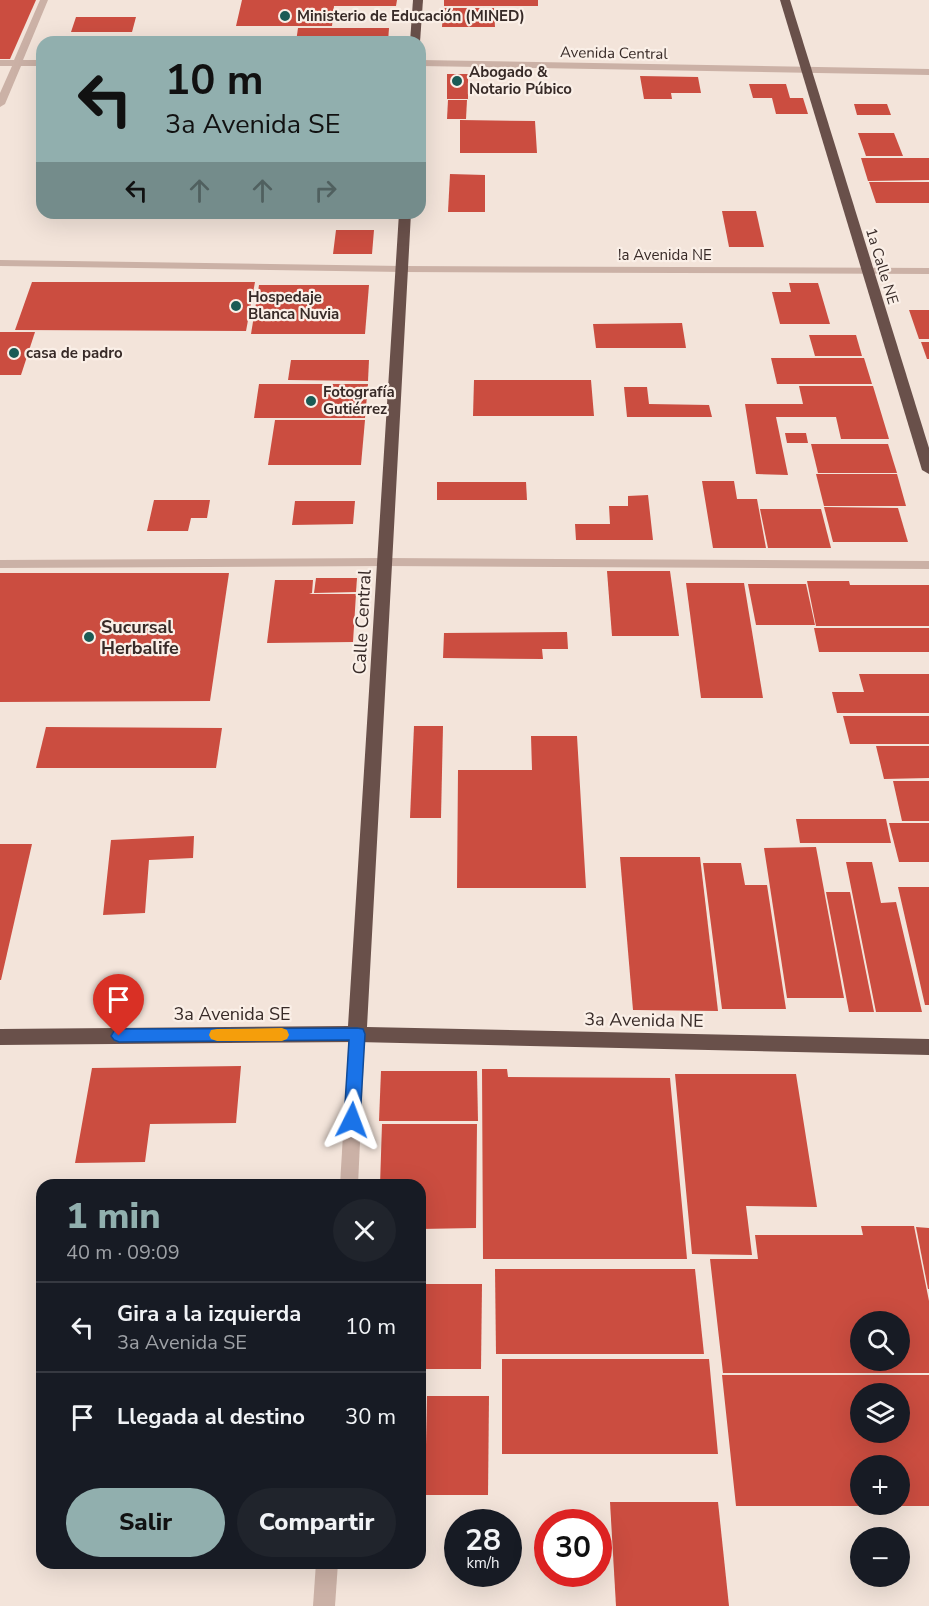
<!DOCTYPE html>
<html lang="es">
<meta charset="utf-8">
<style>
:root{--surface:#171b24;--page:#20242c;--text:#f1f3f6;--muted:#9ea1a6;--line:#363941;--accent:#91afae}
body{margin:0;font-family:"Nunito Sans",sans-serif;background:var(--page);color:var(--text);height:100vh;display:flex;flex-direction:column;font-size:22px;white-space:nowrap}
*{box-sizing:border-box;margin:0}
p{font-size:20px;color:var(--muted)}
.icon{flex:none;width:33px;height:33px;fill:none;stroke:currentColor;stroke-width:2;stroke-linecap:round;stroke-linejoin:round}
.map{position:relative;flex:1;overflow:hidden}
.side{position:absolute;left:36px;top:1179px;width:390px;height:390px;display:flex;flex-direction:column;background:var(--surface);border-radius:18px;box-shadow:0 6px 24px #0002}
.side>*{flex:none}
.top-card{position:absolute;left:36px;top:36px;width:390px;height:183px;border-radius:18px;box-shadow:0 6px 24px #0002;background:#91afae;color:#111;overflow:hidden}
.fabs{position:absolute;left:850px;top:1311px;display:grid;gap:12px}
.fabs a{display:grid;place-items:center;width:60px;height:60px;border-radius:50%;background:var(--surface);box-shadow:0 6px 24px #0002;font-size:30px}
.speed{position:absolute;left:444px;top:1509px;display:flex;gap:12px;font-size:30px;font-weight:700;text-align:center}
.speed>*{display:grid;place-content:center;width:78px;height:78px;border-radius:50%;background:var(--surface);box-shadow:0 6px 24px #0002;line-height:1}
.speed small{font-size:15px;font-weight:400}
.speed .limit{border:9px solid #d22;background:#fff;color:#111}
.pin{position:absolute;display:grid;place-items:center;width:51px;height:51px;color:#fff;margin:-62px -26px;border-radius:50% 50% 50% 0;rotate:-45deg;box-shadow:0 0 6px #0007}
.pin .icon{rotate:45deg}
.me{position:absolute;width:66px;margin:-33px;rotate:3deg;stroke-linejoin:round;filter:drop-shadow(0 0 4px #0008)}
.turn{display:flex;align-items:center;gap:21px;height:126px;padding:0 30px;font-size:27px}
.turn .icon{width:78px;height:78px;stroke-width:2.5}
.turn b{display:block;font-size:42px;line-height:51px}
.lanes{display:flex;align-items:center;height:57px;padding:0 30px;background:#0003;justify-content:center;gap:30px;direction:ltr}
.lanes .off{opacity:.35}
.round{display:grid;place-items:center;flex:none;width:63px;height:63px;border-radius:32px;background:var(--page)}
.head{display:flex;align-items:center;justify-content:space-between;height:102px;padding:0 30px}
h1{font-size:36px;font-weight:800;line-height:45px;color:var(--accent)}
.button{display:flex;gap:12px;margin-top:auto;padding:12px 30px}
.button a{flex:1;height:69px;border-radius:36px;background:var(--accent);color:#111;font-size:24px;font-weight:800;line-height:69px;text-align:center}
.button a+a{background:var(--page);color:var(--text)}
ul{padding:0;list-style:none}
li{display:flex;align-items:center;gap:18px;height:90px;padding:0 30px;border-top:2px solid var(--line)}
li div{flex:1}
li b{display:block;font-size:22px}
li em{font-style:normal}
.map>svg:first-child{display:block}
</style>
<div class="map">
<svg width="929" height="1606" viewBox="0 0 929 1606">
<rect width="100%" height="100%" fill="#f3e4da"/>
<!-- building -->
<g fill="#cb4d40" fill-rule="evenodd">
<polygon points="0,0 36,0 10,59 0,59"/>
<polygon points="242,0 397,0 396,6 334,6 332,26 236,26"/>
<rect x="444" y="0" width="94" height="6"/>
<polygon points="443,8 494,8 495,27 442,27"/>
<polygon points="76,17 136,17 132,32 71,32"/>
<polygon points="298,28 389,28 388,42 296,42"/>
<rect x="447" y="74" width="21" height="25"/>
<polygon points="640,76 698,77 701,93 671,93 672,99 644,99"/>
<polygon points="749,84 786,84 790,98 803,98 808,114 776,114 772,98 753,98"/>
<polygon points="448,100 467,100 466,119 447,119"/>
<polygon points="854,104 887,104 891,115 857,115"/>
<polygon points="460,120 535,121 537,153 460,153"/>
<polygon points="858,133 894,133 903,156 866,156"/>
<polygon points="861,158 929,158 929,180 868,181"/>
<polygon points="450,174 485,175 485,212 448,212"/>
<polygon points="869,182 929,182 929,203 876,203"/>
<polygon points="722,211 756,211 764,247 729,247"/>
<polygon points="336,230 374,230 372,254 333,254"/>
<polygon points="32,282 255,282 246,331 15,330"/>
<polygon points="789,283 818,283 830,324 780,324 772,292 791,292"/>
<polygon points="259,285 369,285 365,334 251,334"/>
<polygon points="909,310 929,310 929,339 919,339"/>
<polygon points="682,323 686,348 596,348 593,324"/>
<polygon points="0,332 35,332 21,375 0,375"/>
<polygon points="809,335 856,335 862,356 815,356"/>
<polygon points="921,342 929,342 929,359 927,359"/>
<polygon points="771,358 864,358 872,384 777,384"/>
<polygon points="291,360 369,360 368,381 288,380"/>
<polygon points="474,380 591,380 594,416 473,416"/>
<polygon points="259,384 368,384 365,418 254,418"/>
<polygon points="799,386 873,386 889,439 841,439 836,417 776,417 788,475 756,474 745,404 803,404"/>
<polygon points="624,387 647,387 649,404 709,405 712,417 627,417"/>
<polygon points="275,420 365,420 361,465 268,465"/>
<polygon points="785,433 806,433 808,443 787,443"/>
<polygon points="811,444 888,444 897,473 818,473"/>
<polygon points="816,474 897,474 906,506 824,506"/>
<polygon points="702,481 734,481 737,499 757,499 766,548 713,548"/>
<polygon points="437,482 526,482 527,500 437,500"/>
<polygon points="648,495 653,540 576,540 575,524 610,524 609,506 628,506 628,496"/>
<polygon points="154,500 210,500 207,518 191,518 188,531 147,531"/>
<polygon points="295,501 355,501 353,524 292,525"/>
<polygon points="824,507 898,508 908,542 833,542"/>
<polygon points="760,509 821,509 831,548 768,548"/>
<polygon points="607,571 670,571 679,636 612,636"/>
<polygon points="0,573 229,573 210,701 0,702"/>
<polygon points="316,578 357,578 356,592 314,593"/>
<polygon points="275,580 313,580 312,593 309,594 356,594 353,642 267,643"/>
<polygon points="807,581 849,581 850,585 929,585 929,626 816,626"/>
<polygon points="686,583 744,583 763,698 701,698"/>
<polygon points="748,584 806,584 815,625 756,625"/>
<polygon points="814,628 929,628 929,652 819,652"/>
<polygon points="567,632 568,649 542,649 543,659 443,658 444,633"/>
<polygon points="859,674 929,674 929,713 837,713 832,692 864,692"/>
<polygon points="843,716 929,716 929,744 850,744"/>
<polygon points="414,726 443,726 441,818 410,818"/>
<polygon points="46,727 222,728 216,768 36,768"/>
<polygon points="531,736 577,736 586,888 457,888 458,770 532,770"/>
<polygon points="876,746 929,746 929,778 884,779"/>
<polygon points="893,781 929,781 929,821 902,821"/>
<polygon points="796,819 886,819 891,843 800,843"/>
<polygon points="889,823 929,823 929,862 899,862"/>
<polygon points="194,836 193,858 149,860 145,913 103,915 111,840"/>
<polygon points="0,844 32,844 1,980 0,980"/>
<polygon points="816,847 844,998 787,998 764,848"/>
<polygon points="620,857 700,857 718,1011 633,1010"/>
<polygon points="846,862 872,862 881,903 896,902 922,1012 876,1012"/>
<polygon points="703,863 741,863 745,885 767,885 786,1009 722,1009"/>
<polygon points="898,887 929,887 929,1005 925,1005"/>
<polygon points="826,892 850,892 874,1012 849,1012"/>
<polygon points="241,1066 236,1123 150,1124 145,1162 75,1163 92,1068"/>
<polygon points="482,1069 507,1069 508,1077 670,1078 687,1259 483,1259"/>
<polygon points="381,1071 477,1071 478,1121 379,1121"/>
<polygon points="675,1074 796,1074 817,1207 746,1206 752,1255 692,1254"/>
<polygon points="382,1124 477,1124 476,1228 420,1229 420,1185 380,1185"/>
<path d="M861,1226H914L929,1301V1373H723L710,1259H758L755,1235H863ZM861,1322H900V1360H861Z"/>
<polygon points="916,1227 929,1228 929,1289 928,1289"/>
<polygon points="495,1269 695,1269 704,1354 496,1354"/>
<polygon points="420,1284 482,1284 481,1369 420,1369"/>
<polygon points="502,1359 709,1359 718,1454 502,1454"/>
<path d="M722,1375H929V1506H900V1466H861V1506H736ZM861,1394H900V1432H861Z"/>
<polygon points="427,1396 489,1396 488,1495 425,1495"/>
<polygon points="610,1502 718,1502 729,1606 616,1606"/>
</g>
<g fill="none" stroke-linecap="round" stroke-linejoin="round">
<!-- minor -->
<g fill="#cbb1a6" fill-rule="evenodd">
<polygon points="40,0 48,0 23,60 42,60 42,66 21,66 5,104 0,107 0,93 12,66 0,66 0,60 14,60"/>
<polygon points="420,60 929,69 929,75 420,66"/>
<polygon points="0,260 402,266 929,268 929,274 402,272 0,266"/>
<polygon points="385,558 929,561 929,569 385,566 0,568 0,560"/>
<polygon points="357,1027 363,1029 365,1034 358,1185 340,1185 349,1034 351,1029"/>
<polygon points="316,1563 338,1563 335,1606 313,1606"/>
</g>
<!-- trunk -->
<g fill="#69504a" fill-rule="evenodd">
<polygon points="413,0 423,0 420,42 410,42"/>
<polygon points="780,0 790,0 929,448 929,474 922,470"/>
<polygon points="399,213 411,213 367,1027 929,1039 929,1055 357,1042 0,1045 0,1029 348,1026"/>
</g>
</g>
<!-- route -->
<polygon fill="#1a73e8" stroke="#114b97" stroke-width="1.5" points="357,1028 363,1029 365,1034 360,1120 358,1125 352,1127 347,1125 344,1120 349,1040 119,1042 114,1040 111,1036 114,1031 119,1029"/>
<!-- slow -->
<polygon fill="#f59e0b" points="282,1028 287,1030 289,1035 287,1039 282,1041 217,1041 211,1039 209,1035 211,1030 217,1029"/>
<!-- markers -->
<g fill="#1b5b55" stroke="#faefe7" stroke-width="2">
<circle cx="285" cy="16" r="6"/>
<circle cx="457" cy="81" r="6"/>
<circle cx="236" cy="306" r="6"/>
<circle cx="14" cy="353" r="6"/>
<circle cx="311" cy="401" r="6"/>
<circle cx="89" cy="637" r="6"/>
</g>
<g text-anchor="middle" stroke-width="4.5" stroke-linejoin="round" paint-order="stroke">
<!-- far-poi labels -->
<g font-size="15" font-weight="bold" fill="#372a27" stroke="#faefe7" text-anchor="start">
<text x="297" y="21">Ministerio de Educación (MINED)</text>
<text x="469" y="77">Abogado &amp;<tspan x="469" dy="17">Notario Púbico</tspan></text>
<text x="248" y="302">Hospedaje<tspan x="248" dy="17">Blanca Nuvia</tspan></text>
<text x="26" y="358">casa de padro</text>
<text x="323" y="397">Fotografía<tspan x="323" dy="17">Gutiérrez</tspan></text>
</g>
<!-- far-street labels -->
<g font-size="15" fill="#372a27" stroke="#faefe7">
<text transform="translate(614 53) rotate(1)" y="5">Avenida Central</text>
<text x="665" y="260">!a Avenida NE</text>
<text transform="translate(882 266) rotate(73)" y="5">1a Calle NE</text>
</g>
<!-- street labels -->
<g font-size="18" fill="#372a27" stroke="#faefe7">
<text transform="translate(362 622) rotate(-87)" y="6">Calle Central</text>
<text x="232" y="1020">3a Avenida SE</text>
<text transform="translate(644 1020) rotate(1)" y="6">3a Avenida NE</text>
</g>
<!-- poi labels -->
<g font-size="18" font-weight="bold" fill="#372a27" stroke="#faefe7" text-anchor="start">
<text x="101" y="633">Sucursal<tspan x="101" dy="21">Herbalife</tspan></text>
</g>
</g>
</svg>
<div class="fabs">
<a><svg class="icon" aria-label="search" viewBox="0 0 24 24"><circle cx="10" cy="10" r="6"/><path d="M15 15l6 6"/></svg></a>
<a><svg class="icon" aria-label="layers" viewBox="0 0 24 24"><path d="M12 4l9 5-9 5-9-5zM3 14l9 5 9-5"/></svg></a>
<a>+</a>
<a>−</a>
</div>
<div class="speed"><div>28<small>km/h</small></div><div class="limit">30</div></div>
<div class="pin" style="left:119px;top:1036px;background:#d93025"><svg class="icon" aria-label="arrive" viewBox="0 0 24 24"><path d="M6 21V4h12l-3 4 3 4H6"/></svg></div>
<svg class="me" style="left:352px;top:1120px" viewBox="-20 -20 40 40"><path d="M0-17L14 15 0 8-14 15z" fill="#1a73e8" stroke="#fff" stroke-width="4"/></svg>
<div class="top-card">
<div class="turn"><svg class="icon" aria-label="left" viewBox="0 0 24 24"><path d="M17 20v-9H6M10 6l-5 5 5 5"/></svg><div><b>10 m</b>3a Avenida SE</div></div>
<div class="lanes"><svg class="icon" aria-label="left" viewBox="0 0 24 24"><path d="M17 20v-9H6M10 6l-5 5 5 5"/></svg><svg class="icon off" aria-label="ahead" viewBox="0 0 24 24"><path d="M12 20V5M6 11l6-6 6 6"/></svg><svg class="icon off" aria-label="ahead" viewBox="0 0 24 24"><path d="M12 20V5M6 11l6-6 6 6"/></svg><svg class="icon off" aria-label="right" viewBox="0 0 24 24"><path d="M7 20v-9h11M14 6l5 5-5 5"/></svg></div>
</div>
<section class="side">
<div class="head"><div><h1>1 min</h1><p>40 m · 09:09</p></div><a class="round"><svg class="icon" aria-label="close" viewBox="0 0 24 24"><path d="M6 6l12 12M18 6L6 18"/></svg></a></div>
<ul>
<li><svg class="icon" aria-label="left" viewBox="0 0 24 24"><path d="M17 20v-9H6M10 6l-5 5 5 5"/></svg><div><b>Gira a la izquierda</b><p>3a Avenida SE</p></div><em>10 m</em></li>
<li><svg class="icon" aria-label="arrive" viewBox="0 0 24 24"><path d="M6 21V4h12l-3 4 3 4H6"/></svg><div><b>Llegada al destino</b></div><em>30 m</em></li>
</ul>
<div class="button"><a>Salir</a><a>Compartir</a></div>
</section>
</div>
